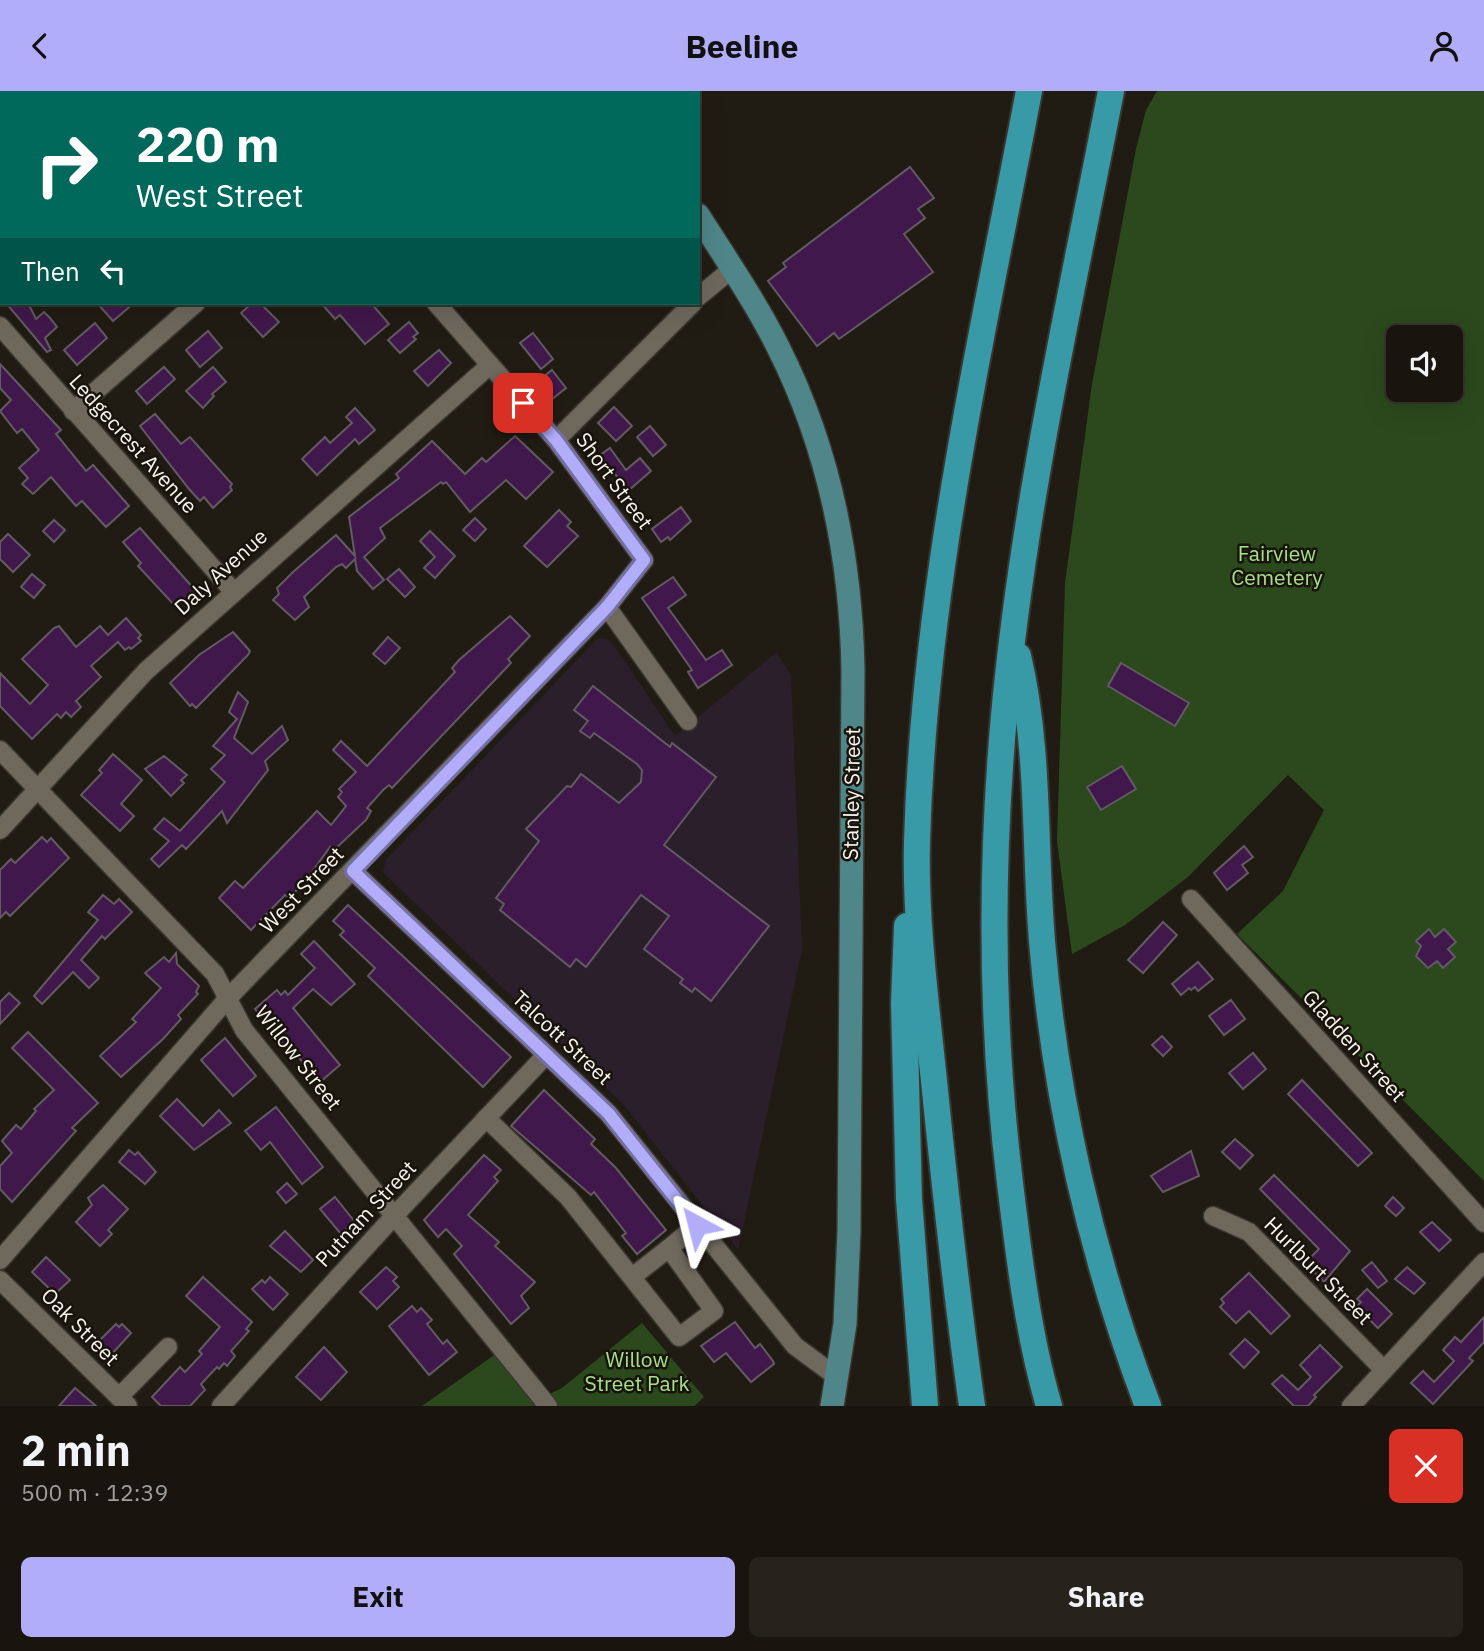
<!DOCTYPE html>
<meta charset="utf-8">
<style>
:root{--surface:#19150e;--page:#26221c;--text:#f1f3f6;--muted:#9f9f9e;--line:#37342e;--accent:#b2adf9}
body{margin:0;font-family:"IBM Plex Sans",sans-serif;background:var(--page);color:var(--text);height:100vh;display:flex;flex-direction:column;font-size:26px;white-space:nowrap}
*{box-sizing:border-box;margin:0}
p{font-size:23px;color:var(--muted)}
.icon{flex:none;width:38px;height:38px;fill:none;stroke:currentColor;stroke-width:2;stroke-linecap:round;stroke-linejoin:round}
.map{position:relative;height:1315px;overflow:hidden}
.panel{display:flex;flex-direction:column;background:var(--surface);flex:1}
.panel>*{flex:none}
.banner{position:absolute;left:0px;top:0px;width:700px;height:214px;box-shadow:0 7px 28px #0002,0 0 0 2px var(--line);background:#00695c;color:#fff;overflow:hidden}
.fabs{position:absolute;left:1386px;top:234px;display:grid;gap:14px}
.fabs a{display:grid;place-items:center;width:77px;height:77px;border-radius:10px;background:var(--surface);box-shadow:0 7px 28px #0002,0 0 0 2px var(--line);font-size:35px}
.pin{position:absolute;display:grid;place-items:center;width:60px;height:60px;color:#fff;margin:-30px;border-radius:14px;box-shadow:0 4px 10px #0006}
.me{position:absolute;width:77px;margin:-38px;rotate:322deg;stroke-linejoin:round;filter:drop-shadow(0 0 5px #0008)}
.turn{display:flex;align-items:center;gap:24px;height:147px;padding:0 21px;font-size:32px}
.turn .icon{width:91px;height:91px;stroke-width:2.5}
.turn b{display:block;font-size:49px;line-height:60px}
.then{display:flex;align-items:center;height:66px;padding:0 21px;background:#0003;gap:14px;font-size:26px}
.round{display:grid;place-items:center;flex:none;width:74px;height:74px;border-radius:10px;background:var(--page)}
.overview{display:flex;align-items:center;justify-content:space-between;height:119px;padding:0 21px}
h1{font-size:42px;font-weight:700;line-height:52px}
.button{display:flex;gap:14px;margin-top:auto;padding:14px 21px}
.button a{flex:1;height:80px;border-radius:10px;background:var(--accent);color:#111;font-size:28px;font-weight:700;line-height:80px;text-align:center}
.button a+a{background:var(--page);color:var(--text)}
header{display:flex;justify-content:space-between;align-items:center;height:91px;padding:0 21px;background:var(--accent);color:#111;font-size:32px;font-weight:700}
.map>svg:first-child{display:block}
</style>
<header><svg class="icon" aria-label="back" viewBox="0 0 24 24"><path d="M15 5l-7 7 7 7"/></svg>Beeline<svg class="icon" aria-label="person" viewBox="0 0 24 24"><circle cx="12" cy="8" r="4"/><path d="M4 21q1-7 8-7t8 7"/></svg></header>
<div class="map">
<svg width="1484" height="1315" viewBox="0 0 1484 1315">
<rect width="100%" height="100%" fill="#211c13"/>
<!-- education -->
<polygon fill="#2c1f2c" points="598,547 607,548 613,553 675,645 776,562 791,584 802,858 738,1159 624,1014 383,781 386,769"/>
<!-- green -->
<g fill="#2c491d" fill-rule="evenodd">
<path d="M1157,0H1484V1090L1237,843L1283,800L1324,719L1288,684L1188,786L1125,834L1072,863L1057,750L1065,492L1092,293L1136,58L1146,19ZM1398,247H1451V299H1398Z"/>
<polygon points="642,1232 704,1306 694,1315 422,1315 500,1260 539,1308 562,1297"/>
</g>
<!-- building -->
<g fill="#41184b" stroke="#625b64" stroke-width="2">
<polygon points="910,76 934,107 918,118 925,127 904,143 933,181 839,248 834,242 817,255 768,190 786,176 783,172"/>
<polygon points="6,212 28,212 36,228 44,221 50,227 57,236 45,247 51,259 47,261"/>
<polygon points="97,212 134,212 113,230"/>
<polygon points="252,212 260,212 279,231 263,246 241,222"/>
<polygon points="321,212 371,212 389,233 365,253 340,224 335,228"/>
<polygon points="409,231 418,242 413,246 416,248 400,262 388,249"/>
<polygon points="95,232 107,247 77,274 64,259"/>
<polygon points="208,240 222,257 200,276 186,259"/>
<polygon points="533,242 553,268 541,278 520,252"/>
<polygon points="439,259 451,272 428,295 414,280"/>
<polygon points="0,273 61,339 56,343 86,380 93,374 129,415 106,436 82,410 76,415 51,386 33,403 22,393 28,387 19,377 39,359 22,338 17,342 0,320 11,309 0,297"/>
<polygon points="164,276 175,288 147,313 136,300"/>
<polygon points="213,276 226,291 212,303 214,305 203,317 186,300"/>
<polygon points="552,279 566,297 551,309 537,291"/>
<polygon points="614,316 632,335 616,350 598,332"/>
<polygon points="355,317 375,339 359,353 355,348 317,384 302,368 325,346 330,352 352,332 346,326"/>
<polygon points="155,323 181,353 190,346 232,393 230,396 232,399 213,417 204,406 200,410 189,398 140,335"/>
<polygon points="650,335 666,354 653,365 637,346"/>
<polygon points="515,345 553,381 526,408 506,389 470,421 446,391 443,393 441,391 380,437 385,447 364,466 384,489 373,498 357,480 355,468 346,477 342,473 336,476 304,506 309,516 295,529 273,509 279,503 277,497 293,481 336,444 355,465 349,426 399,387 396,383 432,350 465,383 482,367 486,371"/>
<polygon points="610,357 626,379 640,367 651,380 629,399 599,365"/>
<polygon points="681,416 691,430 670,449 668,446 661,451 652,438"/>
<polygon points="559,419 571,431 567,435 578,445 547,476 524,455"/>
<polygon points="475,427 486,438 475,450 463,439"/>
<polygon points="54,429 65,439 54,451 43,440"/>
<polygon points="140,437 195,499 175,515 138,475 141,472 123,451"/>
<polygon points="430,440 455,465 435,487 424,477 435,466 420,450"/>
<polygon points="8,443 30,464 13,481 0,468 0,451"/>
<polygon points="399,478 415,496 405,506 387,488"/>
<polygon points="32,483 45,494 34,507 21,496"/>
<polygon points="673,486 686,504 668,517 706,569 722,559 732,574 698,597 688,581 692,579 642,507"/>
<polygon points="510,525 530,545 508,568 511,572 392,697 389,694 383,699 367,717 371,720 366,729 333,760 330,756 304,792 289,807 285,804 251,839 219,807 235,790 243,797 317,720 331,734 346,715 338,706 342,701 339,698 356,681 333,659 341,650 367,675 455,581 452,577 459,569"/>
<polygon points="126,527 141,544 138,547 141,550 131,558 129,556 125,559 118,551 91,575 101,586 76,610 81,616 71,626 66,621 61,627 57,623 32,648 0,615 0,582 30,613 48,594 22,568 54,537 59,535 76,556 100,535 108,544"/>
<polygon points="233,541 250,560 248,564 196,617 192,613 190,615 170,592 199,564"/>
<polygon points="388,546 400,557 385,573 373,563"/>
<polygon points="1121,572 1189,612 1175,635 1108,595"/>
<polygon points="593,595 670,656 672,652 716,686 664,754 769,835 711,910 695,897 692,901 680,892 683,888 644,858 669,825 641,804 586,876 576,868 570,876 500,819 504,813 496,807 539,750 526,738 567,695 571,696 581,683 619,712 641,691 642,679 637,673 594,642 590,647 580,640 588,630 574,619"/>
<polygon points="238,601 248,611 234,647 252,663 282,635 288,649 265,670 268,679 227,732 222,720 186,758 182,754 159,776 151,768 169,750 154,738 164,727 180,740 225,691 211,678 225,664 213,655 237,628 229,621"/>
<polygon points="113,663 142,689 121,713 134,725 120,740 81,704 102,682 99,679"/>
<polygon points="164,665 187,684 181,689 184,692 171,705 145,678"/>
<polygon points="1122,675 1136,698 1101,719 1087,696"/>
<polygon points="42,746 47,751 51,747 69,767 10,825 6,821 0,827 0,779 11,768 15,772"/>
<polygon points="1244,755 1253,766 1242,774 1248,782 1227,799 1214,782"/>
<polygon points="103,804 114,813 119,808 132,821 105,848 102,845 81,869 99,887 89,897 73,881 42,913 34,905 98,829 88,821"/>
<polygon points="348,814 511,966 483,996 368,885 375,877 340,844 344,840 333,830"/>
<polygon points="1163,831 1177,844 1143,882 1128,869"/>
<polygon points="1429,838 1435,846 1444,838 1456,851 1448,858 1455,866 1443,877 1437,870 1428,877 1416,865 1421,855 1416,850"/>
<polygon points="314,850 355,893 331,914 313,898 293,917 340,974 320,991 293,960 290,962 255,918 277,899 281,904 285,900 288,904 315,877 301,863"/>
<polygon points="176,862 177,873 199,895 196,901 198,903 178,924 181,928 163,948 121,986 100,965 136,931 132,928 161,897 145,882 164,866 169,871"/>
<polygon points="1198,871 1213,888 1198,900 1195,896 1191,899 1189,897 1181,904 1172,893"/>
<polygon points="9,902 20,912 0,933 0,911"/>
<polygon points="1231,909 1245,928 1224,944 1209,925"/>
<polygon points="28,941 98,1012 72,1037 76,1040 12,1111 0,1098 0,1075 12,1062 2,1050 16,1034 21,1038 36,1020 34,1018 54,999 12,957"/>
<polygon points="1162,945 1172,956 1163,965 1152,954"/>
<polygon points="225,947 256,985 233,1005 201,969"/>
<polygon points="1253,962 1266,978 1243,998 1229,982"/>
<polygon points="1302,989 1372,1062 1358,1075 1288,1003"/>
<polygon points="544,999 595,1048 591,1053 616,1077 666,1139 637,1163 622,1145 626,1142 594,1101 591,1104 511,1035"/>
<polygon points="177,1008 203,1035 219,1019 231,1032 194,1059 160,1025"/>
<polygon points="276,1016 323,1076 302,1093 270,1051 261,1059 245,1040"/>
<polygon points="1235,1048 1253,1064 1240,1078 1222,1061"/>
<polygon points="129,1059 135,1064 138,1061 156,1081 145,1093 119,1071"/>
<polygon points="1191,1060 1199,1085 1163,1101 1151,1085"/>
<polygon points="484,1064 501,1079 494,1086 498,1090 468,1124 499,1151 495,1155 535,1191 521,1205 529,1217 511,1233 454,1163 462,1155 446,1138 438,1146 424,1129"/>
<polygon points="1274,1084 1350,1160 1324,1191 1305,1172 1319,1158 1260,1098"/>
<polygon points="287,1092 297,1103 286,1112 277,1101"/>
<polygon points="103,1094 128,1118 108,1139 112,1143 100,1155 76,1131 92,1114 88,1107"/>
<polygon points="335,1106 355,1131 341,1143 320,1118"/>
<polygon points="1393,1106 1404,1117 1396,1125 1385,1115"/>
<polygon points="1432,1131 1451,1149 1439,1160 1420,1141"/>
<polygon points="285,1140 313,1169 301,1181 270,1155"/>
<polygon points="46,1166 70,1189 55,1203 32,1181"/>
<polygon points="1372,1171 1387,1190 1378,1197 1362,1179"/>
<polygon points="386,1176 397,1186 393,1190 399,1196 377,1218 360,1201"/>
<polygon points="1407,1176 1425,1192 1414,1203 1395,1188"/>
<polygon points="1249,1182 1290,1225 1271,1243 1249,1220 1236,1232 1220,1216 1224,1212 1221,1208"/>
<polygon points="203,1186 252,1231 246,1238 249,1240 231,1260 235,1265 227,1275 224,1272 219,1278 217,1276 201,1293 205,1299 190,1315 161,1315 152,1306 180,1276 185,1281 202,1263 199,1260 220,1236 186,1205"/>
<polygon points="270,1186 288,1203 273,1219 252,1198 262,1189 265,1192"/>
<polygon points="1367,1198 1392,1223 1378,1237 1356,1216 1361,1211 1357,1208"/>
<polygon points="412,1215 417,1221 421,1217 432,1229 427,1233 443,1253 447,1249 457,1261 429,1284 389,1235"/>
<polygon points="1484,1226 1484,1251 1469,1267 1473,1270 1433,1313 1411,1292 1423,1280 1434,1291 1454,1270 1443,1259 1455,1246 1461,1251"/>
<polygon points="735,1231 755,1257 760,1253 773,1270 774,1273 751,1291 726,1262 714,1271 701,1255"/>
<polygon points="116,1233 119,1236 122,1233 131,1242 111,1264 98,1251"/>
<polygon points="1245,1248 1259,1261 1244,1277 1230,1263"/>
<polygon points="1320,1254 1342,1276 1314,1304 1316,1306 1308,1315 1294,1315 1272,1293 1282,1284 1298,1299 1311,1286 1300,1274"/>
<polygon points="324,1256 347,1281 321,1309 296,1286"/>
<polygon points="75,1297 96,1315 59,1315"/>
</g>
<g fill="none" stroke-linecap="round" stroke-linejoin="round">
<defs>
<g id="minor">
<polyline points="515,2 518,0"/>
<polyline points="0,87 2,87"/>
<polyline points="698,206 732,178"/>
<polyline points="0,235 233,500"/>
<polyline points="73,320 196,212"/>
<polyline points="556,349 693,212"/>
<polyline points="607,516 688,630"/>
<polyline points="0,659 215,883 244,939 548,1315"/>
<polyline points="0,739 146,580 490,274"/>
<polyline points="353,780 608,1022 795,1255 837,1286"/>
<polyline points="1191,808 1484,1132"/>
<polyline points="486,1027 568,1106 679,1246 714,1220 669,1157 632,1186"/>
<polyline points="1213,1125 1249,1141 1384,1279"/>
<polyline points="668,1158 697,1134"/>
<polyline points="0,1169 228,907 607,516 644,469 556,349 436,212"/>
<polyline points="0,1189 128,1315"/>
<polyline points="119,1306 168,1256"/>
<polyline points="221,1315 395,1124 546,964"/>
<polyline points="1351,1315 1484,1171"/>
</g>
<g id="major">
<polyline points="622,0 623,2"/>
<path d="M698,124C726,168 755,210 778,256C829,357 851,466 853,579L849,1140L845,1233L832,1315"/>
</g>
<g id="highway">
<path d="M1018,565C1040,658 1034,755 1042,850C1055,1007 1092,1168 1148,1315"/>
<polyline points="907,835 904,912 909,1108 925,1315"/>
<path d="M972,1315C957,1207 945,1099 934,990C926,912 915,830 917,751C924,497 982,248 1029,0"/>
<path d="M1049,1315C1028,1243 1019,1166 1010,1092C991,937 990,780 1004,625C1023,415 1071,207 1111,0"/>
</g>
</defs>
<!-- minor casing -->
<use href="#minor" stroke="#3a3731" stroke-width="21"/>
<!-- major casing -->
<use href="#major" stroke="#3a3731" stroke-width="26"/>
<!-- highway casing -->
<use href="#highway" stroke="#3a3731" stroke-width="30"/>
<!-- minor -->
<use href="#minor" stroke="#6e685d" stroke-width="18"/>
<!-- major -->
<use href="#major" stroke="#4e8689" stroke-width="23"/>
<!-- highway -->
<use href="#highway" stroke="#389aa6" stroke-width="26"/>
</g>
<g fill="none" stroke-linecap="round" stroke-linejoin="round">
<defs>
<polyline id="route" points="523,312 556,349 644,469 607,516 353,780 608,1022 697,1134"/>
</defs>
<!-- route casing -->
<use href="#route" stroke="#7470a2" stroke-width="18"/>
<!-- route -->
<use href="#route" stroke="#b2adf9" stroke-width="12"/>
</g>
<g text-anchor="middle" stroke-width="5" stroke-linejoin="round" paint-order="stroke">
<!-- street labels -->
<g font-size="21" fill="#f8f5ee" stroke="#18130b">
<text transform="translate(133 353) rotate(48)" y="7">Ledgecrest Avenue</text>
<text transform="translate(614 390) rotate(54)" y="7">Short Street</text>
<text transform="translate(221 481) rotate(-42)" y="7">Daly Avenue</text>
<text transform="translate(852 703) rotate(-89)" y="7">Stanley Street</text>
<text transform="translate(302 799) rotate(-46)" y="7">West Street</text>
<text transform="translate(562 947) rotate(43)" y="7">Talcott Street</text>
<text transform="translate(1354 955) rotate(48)" y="7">Gladden Street</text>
<text transform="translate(298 967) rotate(52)" y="7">Willow Street</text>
<text transform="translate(366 1123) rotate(-47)" y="7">Putnam Street</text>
<text transform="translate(1318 1180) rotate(45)" y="7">Hurlburt Street</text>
<text transform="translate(80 1236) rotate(45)" y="7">Oak Street</text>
</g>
<!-- park labels -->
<g font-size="21" fill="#a7e08a" stroke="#18130b">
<text x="1277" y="470">Fairview<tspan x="1277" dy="24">Cemetery</tspan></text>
<text x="637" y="1276">Willow<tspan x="637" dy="24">Street Park</tspan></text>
</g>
</g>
</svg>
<div class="fabs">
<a><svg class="icon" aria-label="sound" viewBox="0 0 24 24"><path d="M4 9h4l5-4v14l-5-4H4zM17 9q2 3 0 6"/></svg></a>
</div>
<div class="pin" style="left:523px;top:312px;background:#d93025"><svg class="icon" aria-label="arrive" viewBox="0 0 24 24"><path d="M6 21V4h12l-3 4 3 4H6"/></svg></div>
<svg class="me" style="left:697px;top:1134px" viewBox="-20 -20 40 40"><path d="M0-17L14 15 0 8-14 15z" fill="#b2adf9" stroke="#fff" stroke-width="4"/></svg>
<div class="banner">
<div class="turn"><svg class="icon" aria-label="right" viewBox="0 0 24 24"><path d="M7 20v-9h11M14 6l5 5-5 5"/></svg><div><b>220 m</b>West Street</div></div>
<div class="then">Then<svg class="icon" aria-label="left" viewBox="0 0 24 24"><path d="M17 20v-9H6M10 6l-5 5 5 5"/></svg></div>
</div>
</div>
<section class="panel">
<div class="overview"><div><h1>2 min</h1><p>500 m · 12:39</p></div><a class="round" style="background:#d93025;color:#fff"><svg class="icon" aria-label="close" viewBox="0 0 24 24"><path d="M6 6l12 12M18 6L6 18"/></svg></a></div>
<div class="button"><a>Exit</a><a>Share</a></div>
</section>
